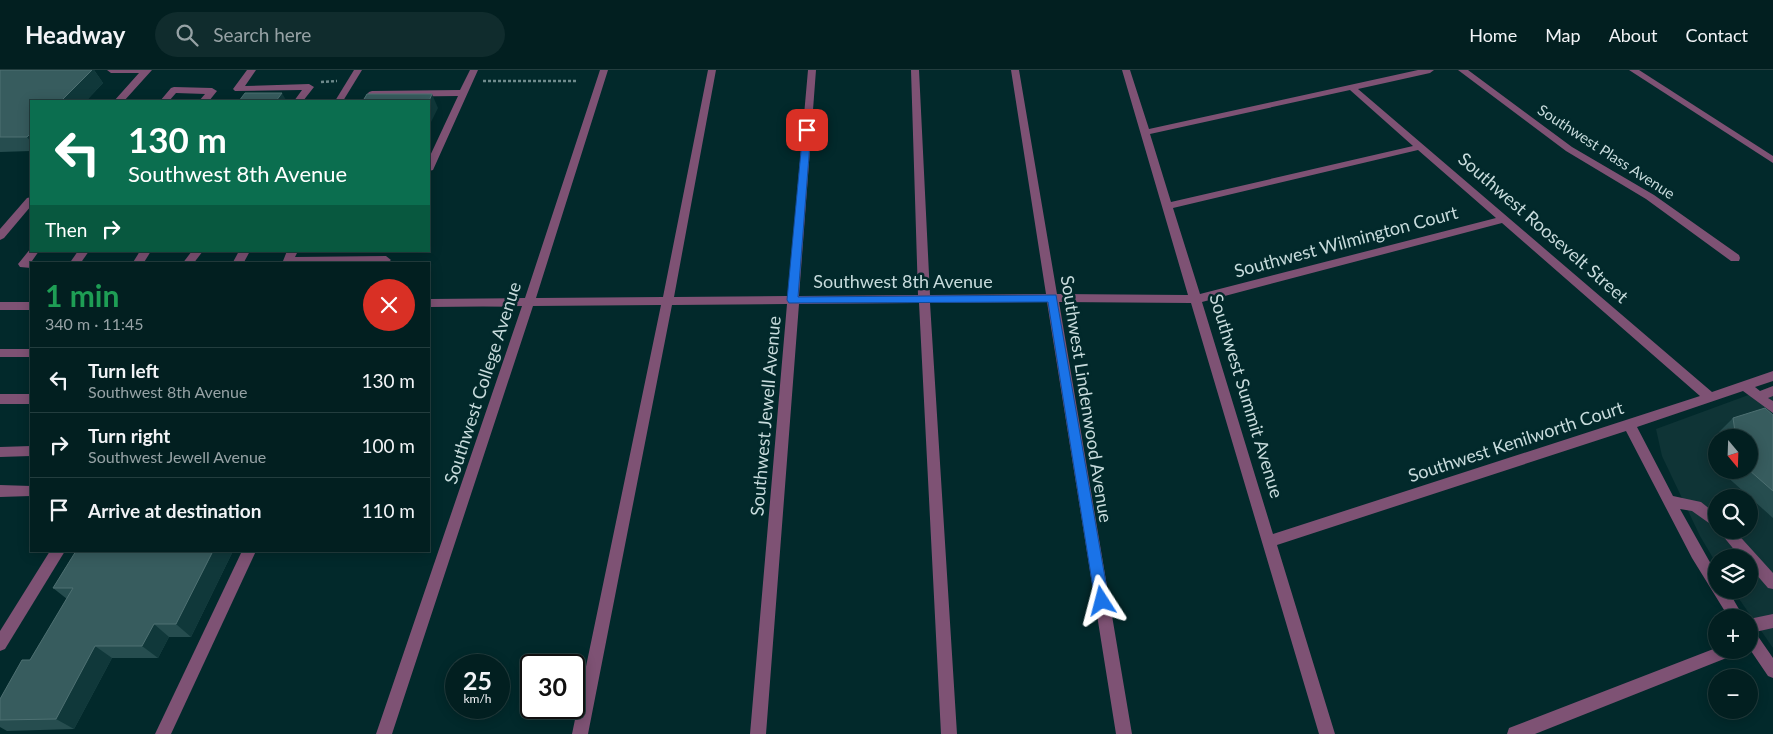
<!DOCTYPE html>
<meta charset="utf-8">
<style>
:root{--surface:#021f20;--page:#102c2d;--text:#f1f3f6;--muted:#96a2a5;--line:#233d3e}
body{margin:0;font-family:Lato,sans-serif;background:var(--page);color:var(--text);height:100vh;display:flex;flex-direction:column;font-size:19px;white-space:nowrap}
*{box-sizing:border-box;margin:0}
p{font-size:16px;color:var(--muted)}
.icon{flex:none;width:28px;height:28px;fill:none;stroke:currentColor;stroke-width:2;stroke-linecap:round;stroke-linejoin:round}
.map{position:relative;flex:1;overflow:hidden}
.side{position:absolute;left:30px;top:192px;width:400px;height:290px;display:flex;flex-direction:column;background:var(--surface);border-radius:0px;box-shadow:0 2px 12px #0003,0 0 0 1px var(--line)}
.side>*{flex:none}
.top-card{position:absolute;left:30px;top:30px;width:400px;height:152px;border-radius:0px;box-shadow:0 2px 12px #0003,0 0 0 1px var(--line);background:#0b6e4f;color:#fff;overflow:hidden}
.needle{width:32px;rotate:161deg}
.buttons{position:absolute;left:1708px;top:359px;display:grid;gap:10px}
.buttons a{display:grid;place-items:center;width:50px;height:50px;border-radius:50%;background:var(--surface);box-shadow:0 2px 12px #0003,0 0 0 1px var(--line);font-size:25px}
.speed{position:absolute;left:445px;top:584px;display:flex;gap:10px;font-size:25px;font-weight:700;text-align:center}
.speed>*{display:grid;place-content:center;width:65px;height:65px;border-radius:50%;background:var(--surface);box-shadow:0 2px 12px #0003,0 0 0 1px var(--line);line-height:1}
.speed small{font-size:12px;font-weight:400}
.speed .limit{border:2px solid #111;border-radius:8px;background:#fff;color:#111}
.pin{position:absolute;display:grid;place-items:center;width:42px;height:42px;color:#fff;margin:-21px;border-radius:10px;box-shadow:0 2px 8px #0006}
.me{position:absolute;width:55px;margin:-28px;rotate:351deg;stroke-linejoin:round;filter:drop-shadow(0 0 4px #0008)}
.turn{display:flex;align-items:center;gap:18px;height:105px;padding:0 15px;font-size:22px}
.turn .icon{width:65px;height:65px;stroke-width:2.5}
.turn b{display:block;font-size:35px;line-height:42px}
.then{display:flex;align-items:center;height:48px;padding:0 15px;background:#0003;gap:10px;font-size:19px}
.round{display:grid;place-items:center;flex:none;width:52px;height:52px;border-radius:26px;background:var(--page)}
.headline{display:flex;align-items:center;justify-content:space-between;height:85px;padding:0 15px}
h1{font-size:30px;font-weight:700;line-height:38px;color:#1e9e55}
ul{padding:0;list-style:none}
li{display:flex;align-items:center;gap:15px;height:65px;padding:0 15px;border-top:1px solid var(--line)}
li div{flex:1}
li b{display:block;font-size:19px}
li em{font-style:normal}
header{display:flex;align-items:center;gap:30px;box-sizing:border-box;height:70px;padding:0 25px;background:var(--surface);border-bottom:1px solid var(--line)}
header strong{font-size:24px}
nav{display:flex;gap:28px;margin-inline-start:auto;font-size:18px}
.search{width:350px;height:45px;background:var(--page);display:flex;align-items:center;gap:12px;box-sizing:border-box;padding:0 18px;border-radius:28px;color:var(--muted);font-size:19px}
.map>svg:first-child{display:block}
</style>
<header>
<strong>Headway</strong>
<div class="search"><svg class="icon" aria-label="search" viewBox="0 0 24 24"><circle cx="10" cy="10" r="6"/><path d="M15 15l6 6"/></svg>Search here</div>
<nav><a>Home</a><a>Map</a><a>About</a><a>Contact</a></nav>
</header>
<div class="map">
<svg width="1773" height="664" viewBox="0 0 1773 664">
<rect width="100%" height="100%" fill="#02292b"/>
<!-- built -->
<path fill="#0f3436" fill-rule="evenodd" d="M1773,316V578L1733,520H1749V488H1716V493L1700,466L1662,386L1656,359ZM1716,368H1749V400H1716ZM1716,428H1749V460H1716Z"/>
<g fill="none" stroke-linecap="round" stroke-linejoin="round">
<!-- path -->
<g stroke="#6e8a8c" stroke-width="2.5" stroke-dasharray="3 2" stroke-linecap="butt">
<polyline points="483,11 577,11"/>
<polyline points="321,12 337,11"/>
</g>
<!-- minor -->
<g fill="#7e5274" fill-rule="evenodd">
<polygon points="107,0 152,0 124,31 114,31 139,3 111,3"/>
<polygon points="247,0 256,0 245,16 309,14 314,17 303,31 294,31 302,20 235,21 233,19"/>
<polygon points="354,0 362,0 343,31 335,31"/>
<polygon points="470,0 478,0 433,100 429,101 429,88 458,26 375,27 371,31 362,31 369,22 372,21 460,20"/>
<path d="M600,0H608L536,228L663,227L708,0H716L674,227L788,226L808,0H816L799,226L918,225L911,0H919L930,225L1046,224L1011,0H1019L1057,224L1188,225L1122,0H1130L1149,59L1418,0H1434L1430,3L1358,19L1712,322L1773,301V311L1755,317L1760,321L1773,316V326L1768,328L1773,331V343L1743,321L1637,357L1673,426L1701,432L1716,444V458L1692,441L1680,439L1716,503V520H1728L1744,548H1729L1692,488L1626,361L1277,475L1335,664H1319L1191,233L1059,232L1132,664H1116L1047,232L930,233L957,664H941L919,233L799,234L766,664H750L787,234L672,235L588,664H572L661,235L533,236L392,664H376L522,236L429,237V229L525,228ZM1350,20L1413,76L1171,132L1150,64ZM1418,80L1496,148L1200,224L1173,138ZM1502,153L1700,326L1273,464L1202,232Z"/>
<polygon points="1458,0 1468,0 1572,77 1654,125 1739,185 1740,188 1739,191 1731,191 1646,129 1566,81"/>
<polygon points="1629,0 1639,0 1773,86 1773,93"/>
<polygon points="174,17 212,18 217,21 209,31 199,31 205,24 176,23 169,31 160,31 171,18"/>
<polygon points="31,127 31,136 4,168 0,170 0,159 27,128"/>
<polygon points="31,178 31,181 39,181 32,191 36,194 31,194 31,198 20,197 18,194"/>
<polygon points="78,181 89,181 80,194 69,194"/>
<polygon points="140,181 151,181 143,194 132,194"/>
<polygon points="192,181 203,181 193,194 182,194"/>
<polygon points="239,181 250,181 243,194 232,194"/>
<polygon points="287,181 298,181 295,187 386,186 391,190 386,194 285,194 283,191"/>
<rect x="0" y="232" width="31" height="8"/>
<rect x="0" y="279" width="31" height="8"/>
<rect x="0" y="324" width="31" height="10"/>
<polygon points="31,376 31,386 0,387 0,377"/>
<polygon points="0,415 31,416 31,426 0,427"/>
<polygon points="1718,460 1734,460 1773,503 1773,519 1768,518 1749,496 1749,488 1741,488"/>
<polygon points="50,481 65,481 5,579 0,581 0,561"/>
<polygon points="242,481 256,481 171,664 155,664"/>
<polygon points="1773,544 1773,558 1755,562 1773,588 1773,608 1768,606 1749,578 1749,549"/>
<polygon points="1716,578 1716,580 1737,580 1734,585 1535,664 1507,664 1509,658"/>
</g>
</g>
<!-- wall -->
<g fill="#264d4f">
<polygon points="0,0 94,0 103,13 86,31 31,31 31,81 0,82"/>
<polygon points="1773,345 1773,448 1724,404 1723,400 1749,400 1749,368 1720,368 1719,362 1733,348"/>
<polygon points="233,481 191,567 169,567 158,588 112,588 74,659 7,661 0,657 0,629 30,590 67,529 53,518"/>
</g>
<!-- shaded-wall -->
<g fill="#10383a">
<polygon points="92,0 94,0 103,13 86,31 61,31"/>
<polygon points="282,23 286,30 285,31 276,31"/>
<polygon points="432,24 438,38 429,56 429,31"/>
<polygon points="31,63 31,72 27,67"/>
<polygon points="213,481 233,481 191,567 176,554"/>
<polygon points="154,554 169,567 158,588 142,576"/>
<polygon points="95,576 112,588 74,659 56,649"/>
</g>
<!-- building -->
<g fill="#375c5e" stroke="#4e7072">
<polygon points="0,0 92,0 61,31 31,31 31,63 27,67 0,67"/>
<polygon points="245,23 282,23 276,31 239,31"/>
<polygon points="367,24 432,24 429,31 363,31"/>
<polygon points="1765,338 1773,345 1773,421 1749,400 1749,368 1736,368 1733,348"/>
<polygon points="76,481 213,481 176,554 154,554 142,576 95,576 56,649 0,650 0,629 22,590 30,590 73,518 53,518"/>
</g>
<!-- route -->
<polygon fill="#1a73e8" stroke="#114b97" points="807,57 811,60 798,227 1056,225 1109,531 1107,535 1102,537 1097,535 1095,531 1048,232 789,233 787,230 803,60"/>
<g text-anchor="middle" stroke-width="5" stroke-linejoin="round" paint-order="stroke">
<!-- far-street labels -->
<g font-size="15" fill="#c7dbdc" stroke="#02292b">
<text transform="translate(1606 82) rotate(33)" y="5">Southwest Plass Avenue</text>
</g>
<!-- street labels -->
<g font-size="18" fill="#c7dbdc" stroke="#02292b">
<text transform="translate(1543 158) rotate(41)" y="6">Southwest Roosevelt Street</text>
<text transform="translate(1346 172) rotate(-15)" y="6">Southwest Wilmington Court</text>
<text x="903" y="218">Southwest 8th Avenue</text>
<text transform="translate(483 313) rotate(-72)" y="6">Southwest College Avenue</text>
<text transform="translate(1246 326) rotate(73)" y="6">Southwest Summit Avenue</text>
<text transform="translate(1086 329) rotate(81)" y="6">Southwest Lindenwood Avenue</text>
<text transform="translate(766 346) rotate(-85)" y="6">Southwest Jewell Avenue</text>
<text transform="translate(1516 372) rotate(-18)" y="6">Southwest Kenilworth Court</text>
</g>
</g>
</svg>
<div class="buttons">
<a><svg class="needle" viewBox="-14 -14 28 28"><path d="M0-13l5 13h-10z" fill="#e53935"/><path d="M0 13l5-13h-10z" fill="#96a2a5"/></svg></a>
<a><svg class="icon" aria-label="search" viewBox="0 0 24 24"><circle cx="10" cy="10" r="6"/><path d="M15 15l6 6"/></svg></a>
<a><svg class="icon" aria-label="layers" viewBox="0 0 24 24"><path d="M12 4l9 5-9 5-9-5zM3 14l9 5 9-5"/></svg></a>
<a>+</a>
<a>−</a>
</div>
<div class="speed"><div>25<small>km/h</small></div><div class="limit">30</div></div>
<div class="pin" style="left:807px;top:60px;background:#d93025"><svg class="icon" aria-label="arrive" viewBox="0 0 24 24"><path d="M6 21V4h12l-3 4 3 4H6"/></svg></div>
<svg class="me" style="left:1102px;top:531px" viewBox="-20 -20 40 40"><path d="M0-17L14 15 0 8-14 15z" fill="#1a73e8" stroke="#fff" stroke-width="4"/></svg>
<div class="top-card">
<div class="turn"><svg class="icon" aria-label="left" viewBox="0 0 24 24"><path d="M17 20v-9H6M10 6l-5 5 5 5"/></svg><div><b>130 m</b>Southwest 8th Avenue</div></div>
<div class="then">Then<svg class="icon" aria-label="right" viewBox="0 0 24 24"><path d="M7 20v-9h11M14 6l5 5-5 5"/></svg></div>
</div>
<section class="side">
<div class="headline"><div><h1>1 min</h1><p>340 m · 11:45</p></div><a class="round" style="background:#d93025;color:#fff"><svg class="icon" aria-label="close" viewBox="0 0 24 24"><path d="M6 6l12 12M18 6L6 18"/></svg></a></div>
<ul>
<li><svg class="icon" aria-label="left" viewBox="0 0 24 24"><path d="M17 20v-9H6M10 6l-5 5 5 5"/></svg><div><b>Turn left</b><p>Southwest 8th Avenue</p></div><em>130 m</em></li>
<li><svg class="icon" aria-label="right" viewBox="0 0 24 24"><path d="M7 20v-9h11M14 6l5 5-5 5"/></svg><div><b>Turn right</b><p>Southwest Jewell Avenue</p></div><em>100 m</em></li>
<li><svg class="icon" aria-label="arrive" viewBox="0 0 24 24"><path d="M6 21V4h12l-3 4 3 4H6"/></svg><div><b>Arrive at destination</b></div><em>110 m</em></li>
</ul>
</section>
</div>
